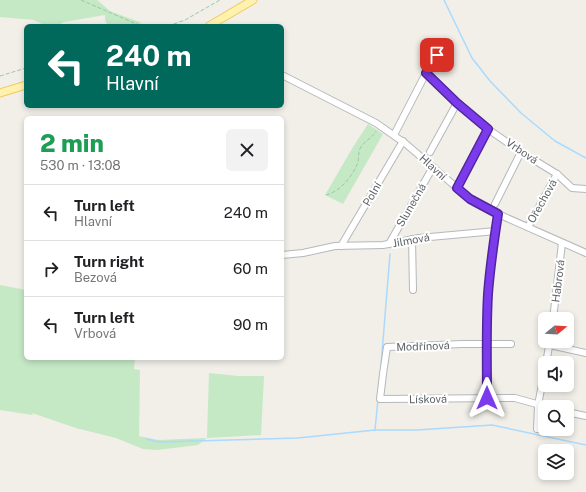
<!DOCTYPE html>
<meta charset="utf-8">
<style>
:root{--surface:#fff;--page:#f2f2f2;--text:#202124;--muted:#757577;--line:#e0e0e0}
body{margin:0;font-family:"Public Sans",sans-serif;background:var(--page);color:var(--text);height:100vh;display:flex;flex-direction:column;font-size:15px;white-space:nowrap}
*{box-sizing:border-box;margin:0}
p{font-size:13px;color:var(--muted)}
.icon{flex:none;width:22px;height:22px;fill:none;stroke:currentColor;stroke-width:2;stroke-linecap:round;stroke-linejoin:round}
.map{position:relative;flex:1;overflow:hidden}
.drawer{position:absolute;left:24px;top:116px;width:260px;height:244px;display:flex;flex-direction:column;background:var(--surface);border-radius:6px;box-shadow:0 2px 6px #0003}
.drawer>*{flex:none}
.banner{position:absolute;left:24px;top:24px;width:260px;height:84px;border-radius:6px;box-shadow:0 2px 6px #0003;background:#00695c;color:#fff;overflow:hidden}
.needle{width:26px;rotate:72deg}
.tools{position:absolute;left:538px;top:312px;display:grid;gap:8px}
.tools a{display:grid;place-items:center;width:36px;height:36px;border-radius:6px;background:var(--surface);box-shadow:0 2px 6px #0003;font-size:20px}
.pin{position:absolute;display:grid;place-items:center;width:34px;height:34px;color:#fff;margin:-17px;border-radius:8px;box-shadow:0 2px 6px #0006}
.me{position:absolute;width:44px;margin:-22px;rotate:0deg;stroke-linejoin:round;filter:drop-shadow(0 0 3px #0008)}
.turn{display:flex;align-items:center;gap:14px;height:84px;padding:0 16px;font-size:18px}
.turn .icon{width:52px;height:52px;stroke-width:2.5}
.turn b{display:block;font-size:28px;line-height:34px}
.round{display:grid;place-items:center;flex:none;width:42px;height:42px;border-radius:6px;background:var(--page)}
.summary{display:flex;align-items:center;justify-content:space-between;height:68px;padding:0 16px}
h1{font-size:24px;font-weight:800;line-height:30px;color:#1e9e55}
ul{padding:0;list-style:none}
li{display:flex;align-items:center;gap:12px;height:56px;padding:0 16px;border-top:1px solid var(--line)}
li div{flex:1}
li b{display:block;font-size:15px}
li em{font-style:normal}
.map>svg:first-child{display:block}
</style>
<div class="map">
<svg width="586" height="492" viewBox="0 0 586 492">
<rect width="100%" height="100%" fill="#f1efe8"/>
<!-- green -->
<g fill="#c5e8c5">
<polygon points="0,0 97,0 110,11 142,23 131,26 108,26 105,20 105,15 64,22 57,26 48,26 42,24 34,20 0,17"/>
<polygon points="368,124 383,134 343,204 325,195 353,147"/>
<polygon points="0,285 26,290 26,358 135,358 134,369 140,370 139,436 158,440 207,438 209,373 238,376 264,376 261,435 207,438 198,445 157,450 143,449 116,438 76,428 32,413 33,415 0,410"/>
</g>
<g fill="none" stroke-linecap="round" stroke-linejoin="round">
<!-- stream -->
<g stroke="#aadaff" stroke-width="1.5">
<polyline points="444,0 472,58 490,81 521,113 555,141 586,158"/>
<polyline points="380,378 390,254"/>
<polyline points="375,430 378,399"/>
<polyline points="146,439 160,442 298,438 375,430 417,430 492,425 586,445"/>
</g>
<defs>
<g id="minor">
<polyline points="426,73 457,103 488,129 521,152 557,174 572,188 586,189"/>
<polyline points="282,75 376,123 406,144 470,199 498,214 586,253"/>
<polyline points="394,135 426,73 437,55"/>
<polyline points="430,152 457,103"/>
<polyline points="457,188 488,129"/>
<polyline points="495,204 521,152"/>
<polyline points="528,227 557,174"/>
<polyline points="412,239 413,290"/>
<polyline points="389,244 433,167"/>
<polyline points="341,246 403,141"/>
<polyline points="282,255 303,253 335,246 383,245 419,238 496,231"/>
<polyline points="553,319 562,243"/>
<polyline points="511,344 463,344 387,347 383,374 380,399 515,398 547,407"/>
<polyline points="550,345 586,353"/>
<polyline points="546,363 550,341"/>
<path d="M487,398C487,363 486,328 488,294C490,267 494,240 498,214"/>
<polyline points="567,412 586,416"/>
<polyline points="537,429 538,405 545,369"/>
</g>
<g id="major">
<polyline points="209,26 253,0"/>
<polyline points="0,93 26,85"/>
</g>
</defs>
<!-- minor casing -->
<use href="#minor" stroke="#b5b8bc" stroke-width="8"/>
<!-- major casing -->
<use href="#major" stroke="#f2c960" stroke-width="9"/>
<!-- path -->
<g stroke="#9cc7a9" stroke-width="1" stroke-dasharray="4 2" stroke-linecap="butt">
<polyline points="81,0 141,26"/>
<polyline points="168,26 185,20 220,0"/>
<polyline points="0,76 26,68"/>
<path d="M326,195C341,191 353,176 358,162C359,157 358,151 361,147C365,140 373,138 376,131"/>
</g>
<!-- minor -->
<use href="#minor" stroke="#fff" stroke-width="6"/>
<!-- major -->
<use href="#major" stroke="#fff2af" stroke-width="7"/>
</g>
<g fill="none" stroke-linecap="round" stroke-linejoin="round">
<defs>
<path id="route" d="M437,55L426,73L457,103L488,129L457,188L470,199L498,214C494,240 490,267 488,294C486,328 487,363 487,398"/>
</defs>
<!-- route casing -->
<use href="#route" stroke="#51269a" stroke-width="10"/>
<!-- route -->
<use href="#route" stroke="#7c3aed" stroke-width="7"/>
</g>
<g text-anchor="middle" stroke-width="4" stroke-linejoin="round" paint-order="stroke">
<!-- street labels -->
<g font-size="11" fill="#5f6368" stroke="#fff">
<text transform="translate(522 151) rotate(34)" y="4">Vrbová</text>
<text transform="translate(433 167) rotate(42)" y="4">Hlavní</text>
<text transform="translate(372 194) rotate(-60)" y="4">Polní</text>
<text transform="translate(542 201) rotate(-61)" y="4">Ořechová</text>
<text transform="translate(411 205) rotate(-60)" y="4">Slunečná</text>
<text transform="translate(411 240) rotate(-10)" y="4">Jilmová</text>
<text transform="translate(558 281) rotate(-83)" y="4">Habrová</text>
<text transform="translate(423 346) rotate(-2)" y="4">Modřínová</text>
<text transform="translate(428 399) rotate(-1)" y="4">Lísková</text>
</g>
</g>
</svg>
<div class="tools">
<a><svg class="needle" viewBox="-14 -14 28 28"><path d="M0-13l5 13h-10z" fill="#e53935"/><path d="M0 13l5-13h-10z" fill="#757577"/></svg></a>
<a><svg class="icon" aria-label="sound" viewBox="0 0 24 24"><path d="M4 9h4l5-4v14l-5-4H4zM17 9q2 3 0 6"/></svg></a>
<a><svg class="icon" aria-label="search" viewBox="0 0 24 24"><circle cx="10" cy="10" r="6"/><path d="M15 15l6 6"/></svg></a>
<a><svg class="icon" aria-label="layers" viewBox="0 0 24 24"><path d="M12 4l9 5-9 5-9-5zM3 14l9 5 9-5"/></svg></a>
</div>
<div class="pin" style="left:437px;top:55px;background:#d93025"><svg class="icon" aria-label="arrive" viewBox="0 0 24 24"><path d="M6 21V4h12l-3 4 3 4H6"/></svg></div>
<svg class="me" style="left:487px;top:398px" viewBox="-20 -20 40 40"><path d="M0-17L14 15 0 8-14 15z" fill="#7c3aed" stroke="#fff" stroke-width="4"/></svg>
<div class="banner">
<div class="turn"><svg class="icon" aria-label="left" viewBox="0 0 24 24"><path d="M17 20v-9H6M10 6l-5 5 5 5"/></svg><div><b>240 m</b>Hlavní</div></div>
</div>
<section class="drawer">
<div class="summary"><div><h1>2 min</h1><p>530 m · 13:08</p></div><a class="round"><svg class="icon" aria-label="close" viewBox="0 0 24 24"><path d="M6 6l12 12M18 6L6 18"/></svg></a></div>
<ul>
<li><svg class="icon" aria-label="left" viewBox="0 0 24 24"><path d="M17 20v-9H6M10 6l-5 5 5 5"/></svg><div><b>Turn left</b><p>Hlavní</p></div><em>240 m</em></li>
<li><svg class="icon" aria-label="right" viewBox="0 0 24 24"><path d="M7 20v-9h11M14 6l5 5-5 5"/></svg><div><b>Turn right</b><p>Bezová</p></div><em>60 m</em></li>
<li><svg class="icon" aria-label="left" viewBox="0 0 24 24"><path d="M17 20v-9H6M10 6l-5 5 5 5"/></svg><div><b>Turn left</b><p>Vrbová</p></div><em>90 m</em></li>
</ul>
</section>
</div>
